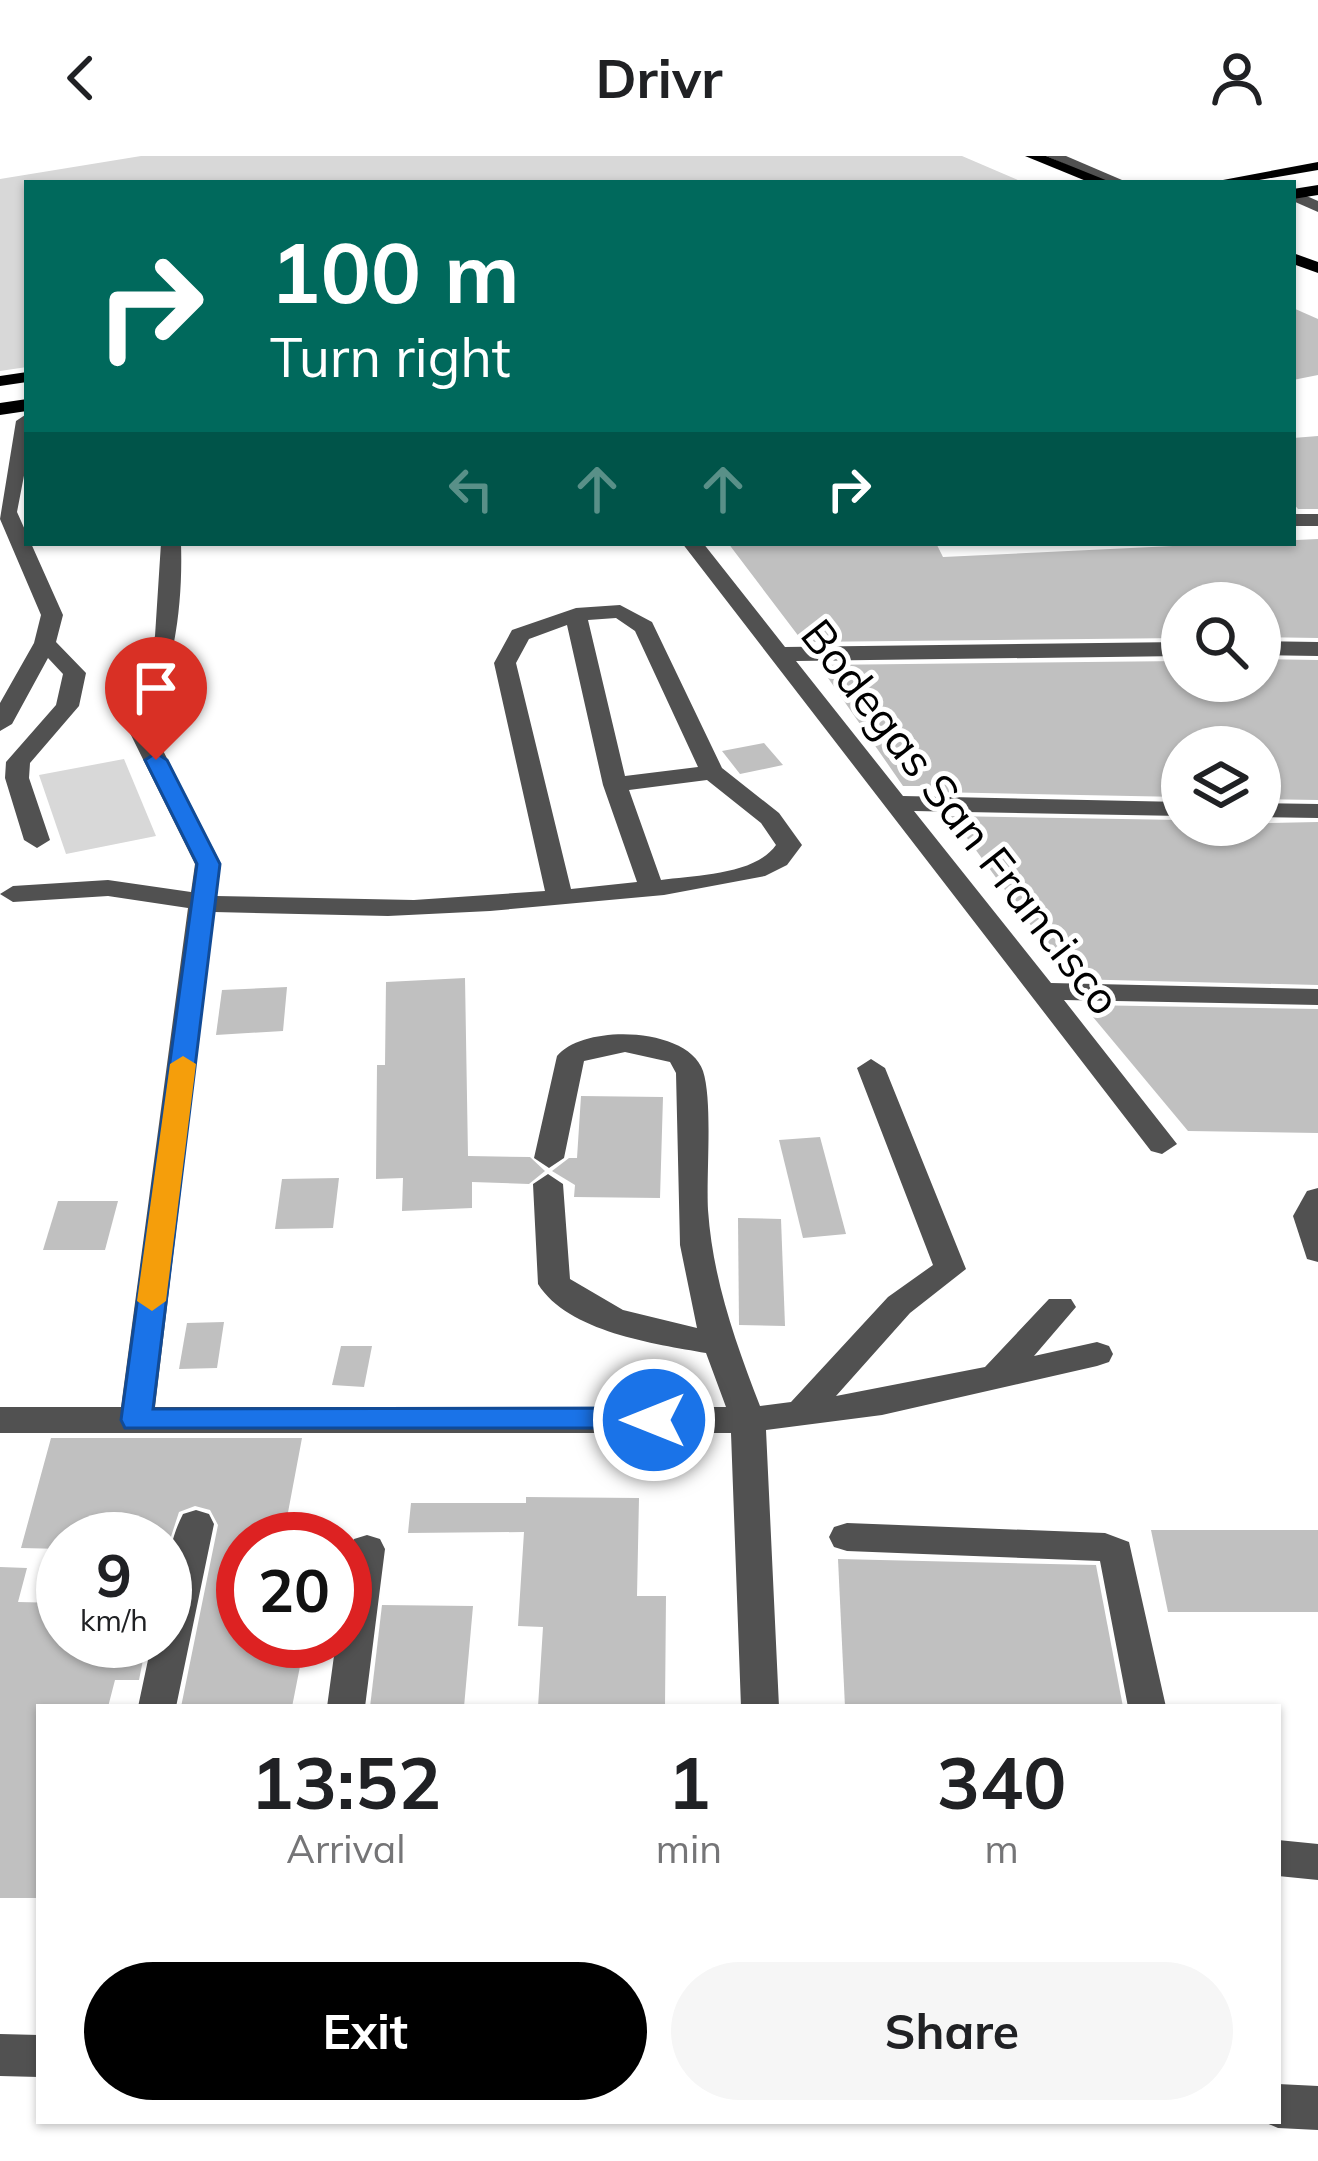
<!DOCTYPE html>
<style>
:root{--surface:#fff;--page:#f6f6f6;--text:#202124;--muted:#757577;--accent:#000}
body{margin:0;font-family:Mulish,sans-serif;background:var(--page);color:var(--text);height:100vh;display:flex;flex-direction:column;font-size:45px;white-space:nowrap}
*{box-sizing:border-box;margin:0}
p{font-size:39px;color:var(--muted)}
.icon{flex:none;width:66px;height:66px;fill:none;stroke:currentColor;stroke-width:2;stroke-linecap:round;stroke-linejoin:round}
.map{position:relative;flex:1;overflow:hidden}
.drawer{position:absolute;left:36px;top:1548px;width:1245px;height:420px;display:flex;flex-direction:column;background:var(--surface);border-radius:0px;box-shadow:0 3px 9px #0004}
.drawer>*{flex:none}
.top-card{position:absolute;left:24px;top:24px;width:1272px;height:366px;border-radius:0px;box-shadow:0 3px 9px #0004;background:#00695c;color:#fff;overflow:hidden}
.fabs{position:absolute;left:1161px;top:426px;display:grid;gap:24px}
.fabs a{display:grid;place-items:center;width:120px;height:120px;border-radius:50%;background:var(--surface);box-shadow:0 3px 9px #0004;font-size:60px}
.speed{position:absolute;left:36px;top:1356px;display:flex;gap:24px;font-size:60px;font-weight:700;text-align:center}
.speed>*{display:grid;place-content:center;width:156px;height:156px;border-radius:50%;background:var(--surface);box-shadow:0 3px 9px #0004;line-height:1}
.speed small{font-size:30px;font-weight:400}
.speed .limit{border:18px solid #d22;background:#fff;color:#111}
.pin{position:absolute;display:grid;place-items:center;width:102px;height:102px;color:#fff;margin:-123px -51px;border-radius:50% 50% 50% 0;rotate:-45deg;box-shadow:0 0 12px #0007}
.pin .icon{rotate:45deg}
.me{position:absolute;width:132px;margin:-66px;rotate:270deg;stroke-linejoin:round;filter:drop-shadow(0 0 9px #0008)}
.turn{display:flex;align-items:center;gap:42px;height:252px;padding:0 48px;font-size:54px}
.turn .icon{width:156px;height:156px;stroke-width:2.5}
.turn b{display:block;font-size:84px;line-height:102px}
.lanes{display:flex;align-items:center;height:114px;padding:0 48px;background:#0003;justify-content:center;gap:60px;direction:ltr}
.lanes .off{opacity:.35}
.eta{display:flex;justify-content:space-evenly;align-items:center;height:204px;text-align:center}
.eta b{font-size:72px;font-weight:700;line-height:84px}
.action{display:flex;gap:24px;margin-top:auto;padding:24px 48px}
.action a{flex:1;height:138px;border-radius:72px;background:var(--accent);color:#fff;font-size:48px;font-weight:700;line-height:138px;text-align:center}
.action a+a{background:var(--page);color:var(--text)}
header{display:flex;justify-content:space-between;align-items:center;height:156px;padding:0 48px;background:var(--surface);font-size:54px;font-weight:700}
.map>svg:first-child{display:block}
</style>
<header><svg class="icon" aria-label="back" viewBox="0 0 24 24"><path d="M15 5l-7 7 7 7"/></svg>Drivr<svg class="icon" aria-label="person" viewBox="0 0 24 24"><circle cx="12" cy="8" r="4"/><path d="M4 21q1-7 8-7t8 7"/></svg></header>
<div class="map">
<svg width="1318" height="2005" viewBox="0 0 1318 2005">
<rect width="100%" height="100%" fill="#fff"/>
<!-- green -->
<g fill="#d8d8d8">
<polygon points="141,0 962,0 1025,27 27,27 27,211 0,215 0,23"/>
<polygon points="124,603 156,680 66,698 39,619"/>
</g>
<!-- building -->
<g fill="#c0c0c0">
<polygon points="1293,152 1318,163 1318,219 1293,224"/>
<polygon points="1318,280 1318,353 1298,353 1293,347 1293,282"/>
<polygon points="1318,383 1318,482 1260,481 1260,447 1182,447 1182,482 803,486 728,387 936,387 943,401"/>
<polygon points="1260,503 1318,504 1318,644 1260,643 1260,591 1182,591 1182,641 934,636 930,630 903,630 819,509 1182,505 1182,525 1260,525"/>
<polygon points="764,587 783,609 740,618 722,595"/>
<polygon points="951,660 1182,664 1182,669 1318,666 1318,829 1070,823"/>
<polygon points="465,822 468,1000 530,1001 545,1015 529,1028 472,1026 472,1052 402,1055 403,1022 376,1023 377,909 385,909 386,826"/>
<polygon points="287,831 283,875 216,879 222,834"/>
<polygon points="1083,849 1318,853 1318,977 1188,975"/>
<polygon points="581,940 663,941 660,1042 574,1041 575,1029 552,1015 569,1002 577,1002"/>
<polygon points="820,981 846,1078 803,1082 779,984"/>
<polygon points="339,1022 333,1072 275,1073 282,1023"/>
<polygon points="58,1045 118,1045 105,1094 43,1094"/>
<polygon points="738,1062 781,1063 785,1170 739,1169"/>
<polygon points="224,1166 217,1212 179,1213 187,1167"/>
<polygon points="341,1190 372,1190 364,1231 332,1229"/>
<polygon points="51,1282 302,1282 283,1383 243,1383 243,1485 305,1485 292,1551 181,1551 218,1369 210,1354 195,1350 179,1356 166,1396 165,1383 63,1383 63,1393 21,1392"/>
<polygon points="526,1341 639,1342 637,1440 666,1440 665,1551 538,1551 543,1471 518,1470 524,1376 408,1377 411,1347 526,1347"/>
<polygon points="1151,1374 1318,1374 1318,1456 1168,1456"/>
<polygon points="838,1403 1096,1409 1123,1551 845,1551"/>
<polygon points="0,1411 27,1412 18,1446 63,1447 63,1485 146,1489 139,1524 115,1524 108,1551 39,1551 39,1742 0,1742"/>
<polygon points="382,1449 473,1450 464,1551 370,1551"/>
</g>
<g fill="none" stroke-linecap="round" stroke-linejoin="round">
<!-- minor -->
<g fill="#515151" fill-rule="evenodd">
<polygon points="1046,0 1066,0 1129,27 1108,27"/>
<polygon points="1293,34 1318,45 1318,56 1293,45"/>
<polygon points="25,259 27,304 17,356 63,459 56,486 86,517 79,550 30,607 29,622 50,684 37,692 24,684 5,622 6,606 56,549 63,518 48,502 12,568 0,575 0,547 34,487 41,459 0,363 16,265"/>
<rect x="1293" y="358" width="25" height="12"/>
<path d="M161,387H181C183,452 174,508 150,569L221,708L216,740L414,744L545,735L494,507L512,474L576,452L620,449L652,466L722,612L779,657L802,689L787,709L765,720L664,739L490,755L388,760L214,756L155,1251H726L706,1197C655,1188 568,1176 538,1128L533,1028L548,1018L563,1028L570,1123L623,1154L697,1172L680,1089L676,917L670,906L625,896L584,905L564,1002L549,1012L534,1002L557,900C584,867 689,871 703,915C713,946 706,1018 708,1054C713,1124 735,1185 760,1250L791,1246L888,1141L933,1109L857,912L871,903L885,912L966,1113L910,1157L836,1240L985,1211L1049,1143H1071L1076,1151L1034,1200L1097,1186L1109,1190L1113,1198L1109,1206L1097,1210L882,1259L766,1274L779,1551H741L731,1277H0V1251H121L188,752L108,740L13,746L0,738L13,730L108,724L191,736L195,708L126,569L155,480ZM616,462L635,475L698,611L625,620L588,464ZM567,469L603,629L637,726L571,733L516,507L529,483ZM707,624L761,667L776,689C755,719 695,719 661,724L629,634Z"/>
<polygon points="682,387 703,387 785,491 1182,486 1182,500 796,505 903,640 1182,646 1182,660 914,655 1051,827 1318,833 1318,849 1064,844 1177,988 1162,998 1151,995"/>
<polygon points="1260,485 1318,486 1318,500 1260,499"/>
<polygon points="1260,647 1318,648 1318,662 1260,661"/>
<polygon points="1318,1032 1318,1106 1307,1103 1293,1060 1307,1035"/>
<path d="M196,1354L209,1358L214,1368L176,1551H138L152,1485H165C165,1444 163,1396 183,1358Z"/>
<polygon points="847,1367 1105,1377 1129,1386 1166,1551 1128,1551 1100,1405 847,1395 834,1391 829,1381 834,1371"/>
<polygon points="367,1379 380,1383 385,1393 365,1551 327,1551 336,1485 345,1485 349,1393 354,1383"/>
<polygon points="1278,1684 1318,1688 1318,1724 1278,1720"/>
<polygon points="0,1878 39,1879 39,1921 0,1920"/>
<polygon points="1278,1928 1318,1930 1318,1974 1278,1972 1262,1965 1278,1965"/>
</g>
<!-- major -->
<g fill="#000" fill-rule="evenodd">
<polygon points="1025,0 1046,0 1113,27 1091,27"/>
<polygon points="1318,6 1318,14 1242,27 1207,27"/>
<polygon points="1318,29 1318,39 1293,43 1293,33"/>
<polygon points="1293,97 1318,106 1318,117 1293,108"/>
<polygon points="27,216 27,226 0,230 0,220"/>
<polygon points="27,243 27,255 0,259 0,247"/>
</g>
</g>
<!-- route -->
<polygon fill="#1a73e8" stroke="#114b97" stroke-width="3" points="156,597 167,604 220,708 153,1253 654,1252 665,1256 669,1264 665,1272 125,1272 121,1264 197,708 145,604"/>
<!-- slow -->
<polygon fill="#f59e0b" points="183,900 196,908 166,1145 152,1155 137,1145 170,908"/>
<g text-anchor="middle" stroke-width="10" stroke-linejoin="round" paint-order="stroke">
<!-- street labels -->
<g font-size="45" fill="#000" stroke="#fff">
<text transform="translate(961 661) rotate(52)" y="16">Bodegas San Francisco</text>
</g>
</g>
</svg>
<div class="fabs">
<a><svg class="icon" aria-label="search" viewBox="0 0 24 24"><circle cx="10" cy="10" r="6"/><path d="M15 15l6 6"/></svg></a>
<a><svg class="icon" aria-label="layers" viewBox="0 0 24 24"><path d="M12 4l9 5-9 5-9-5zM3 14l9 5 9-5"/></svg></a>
</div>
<div class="speed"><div>9<small>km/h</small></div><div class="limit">20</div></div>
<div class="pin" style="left:156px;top:604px;background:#d93025"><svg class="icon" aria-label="arrive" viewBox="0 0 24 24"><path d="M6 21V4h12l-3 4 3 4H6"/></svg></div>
<svg class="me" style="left:654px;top:1264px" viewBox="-20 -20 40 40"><circle r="17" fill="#1a73e8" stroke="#fff" stroke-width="3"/><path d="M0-11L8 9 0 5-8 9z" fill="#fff"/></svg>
<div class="top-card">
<div class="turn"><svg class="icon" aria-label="right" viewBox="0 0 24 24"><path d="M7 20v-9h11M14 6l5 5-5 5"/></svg><div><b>100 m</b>Turn right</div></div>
<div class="lanes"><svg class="icon off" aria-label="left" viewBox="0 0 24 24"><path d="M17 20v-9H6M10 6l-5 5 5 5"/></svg><svg class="icon off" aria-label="ahead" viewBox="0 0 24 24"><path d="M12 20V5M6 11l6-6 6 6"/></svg><svg class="icon off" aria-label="ahead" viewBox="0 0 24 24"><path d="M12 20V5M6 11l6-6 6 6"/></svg><svg class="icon" aria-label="right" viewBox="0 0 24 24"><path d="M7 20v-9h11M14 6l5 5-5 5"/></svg></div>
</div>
<section class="drawer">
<div class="eta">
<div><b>13:52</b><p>Arrival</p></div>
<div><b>1</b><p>min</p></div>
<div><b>340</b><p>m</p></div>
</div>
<div class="action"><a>Exit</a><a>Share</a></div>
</section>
</div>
